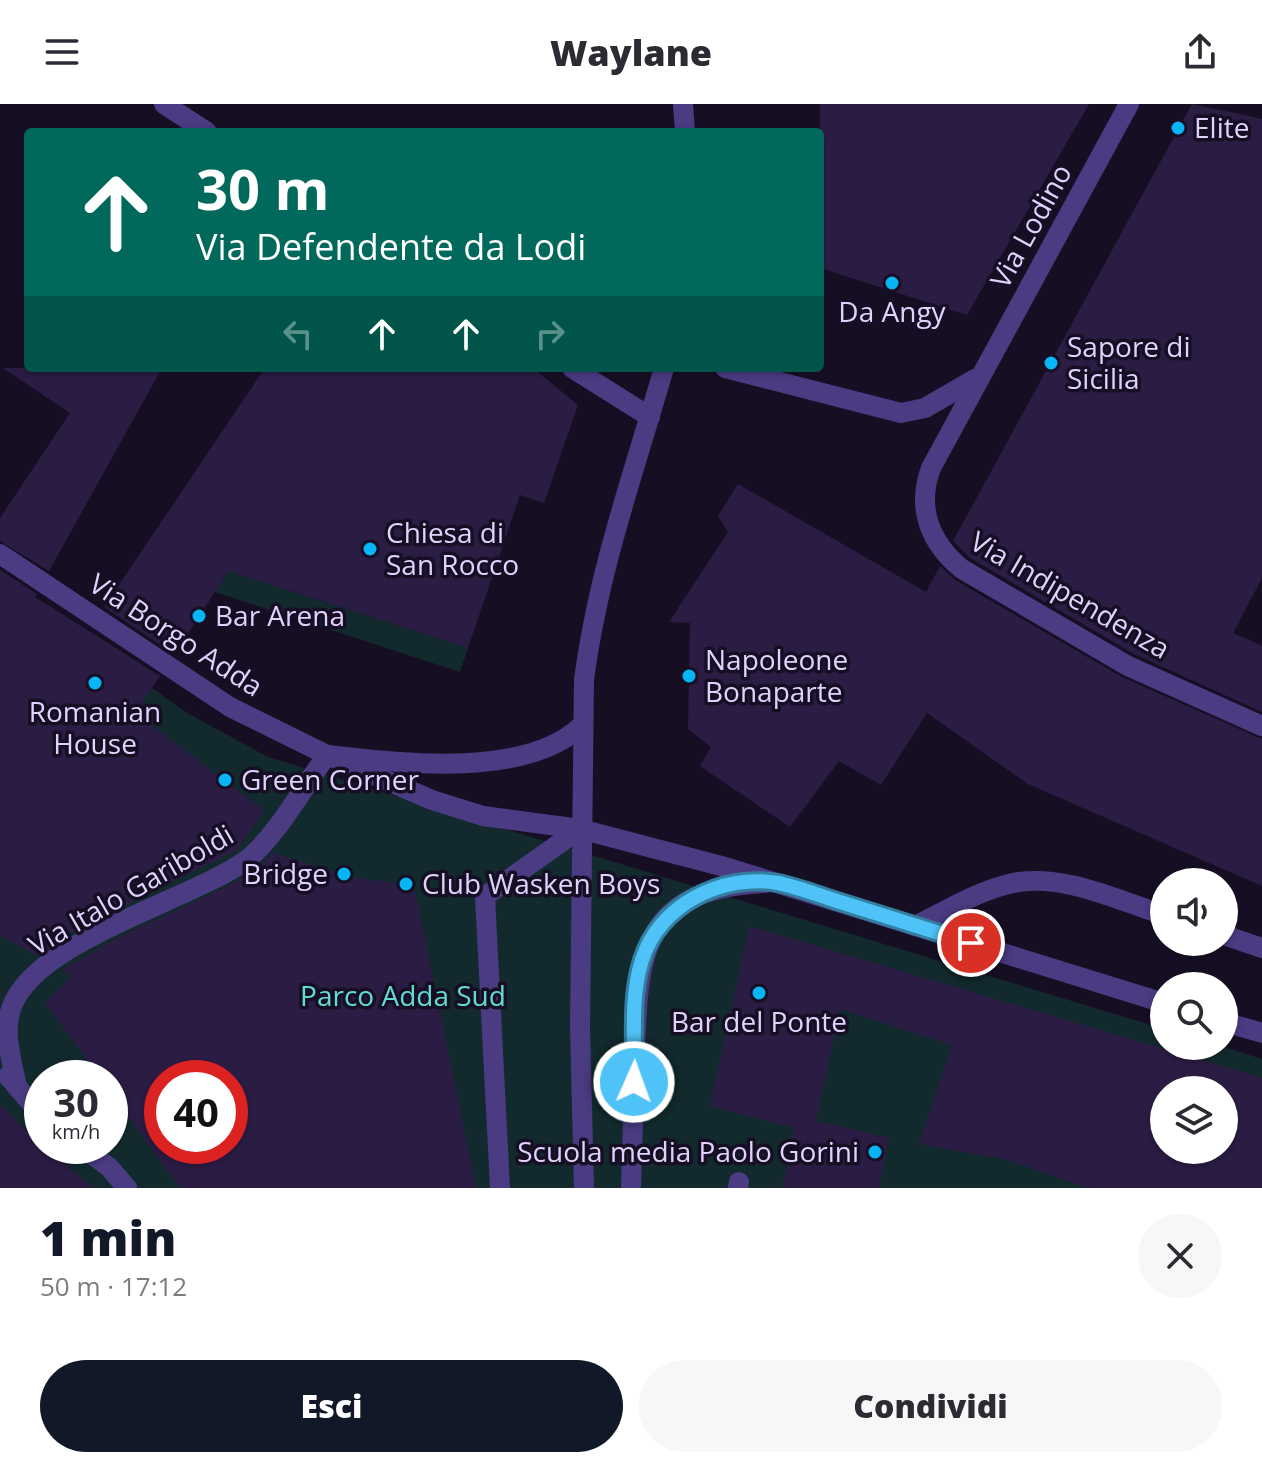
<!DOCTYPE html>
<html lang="it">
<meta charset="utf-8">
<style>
:root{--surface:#fff;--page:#f7f7f7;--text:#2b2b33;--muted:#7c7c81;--accent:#111827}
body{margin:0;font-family:"Open Sans",sans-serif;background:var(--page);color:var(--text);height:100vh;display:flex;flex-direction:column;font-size:30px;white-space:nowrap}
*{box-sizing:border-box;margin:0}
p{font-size:26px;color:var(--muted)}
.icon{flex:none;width:44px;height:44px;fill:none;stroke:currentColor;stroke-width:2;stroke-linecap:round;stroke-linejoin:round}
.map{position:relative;height:1084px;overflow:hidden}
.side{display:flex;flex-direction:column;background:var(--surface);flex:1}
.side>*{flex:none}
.banner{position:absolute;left:24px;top:24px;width:800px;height:244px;border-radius:8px;box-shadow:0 2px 6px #0004;background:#00695c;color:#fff;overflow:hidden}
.fabs{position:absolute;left:1150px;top:764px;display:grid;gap:16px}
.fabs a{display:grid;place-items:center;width:88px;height:88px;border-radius:50%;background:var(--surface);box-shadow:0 2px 6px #0004;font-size:40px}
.speed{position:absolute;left:24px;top:956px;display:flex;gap:16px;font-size:40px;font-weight:700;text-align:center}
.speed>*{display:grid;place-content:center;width:104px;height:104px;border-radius:50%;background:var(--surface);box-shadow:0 2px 6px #0004;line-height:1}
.speed small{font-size:20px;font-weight:400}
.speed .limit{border:12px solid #d22;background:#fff;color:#111}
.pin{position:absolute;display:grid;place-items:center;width:68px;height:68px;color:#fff;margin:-34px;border:4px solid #fff;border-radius:50%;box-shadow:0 2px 8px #0007}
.me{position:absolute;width:88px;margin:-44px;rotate:2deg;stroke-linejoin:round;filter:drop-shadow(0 0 6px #0008)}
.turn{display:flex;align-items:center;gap:28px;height:168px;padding:0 40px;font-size:36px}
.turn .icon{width:104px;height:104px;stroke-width:2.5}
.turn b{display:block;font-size:56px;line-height:68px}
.lanes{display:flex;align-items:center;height:76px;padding:0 40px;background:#0003;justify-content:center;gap:40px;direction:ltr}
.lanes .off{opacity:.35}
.round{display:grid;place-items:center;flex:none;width:84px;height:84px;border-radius:42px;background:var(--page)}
.headline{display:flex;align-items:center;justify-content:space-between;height:136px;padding:0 40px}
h1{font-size:48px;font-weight:800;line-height:60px;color:var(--accent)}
.action{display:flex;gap:16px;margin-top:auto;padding:16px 40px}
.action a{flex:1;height:92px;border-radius:48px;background:var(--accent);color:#fff;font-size:32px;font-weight:800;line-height:92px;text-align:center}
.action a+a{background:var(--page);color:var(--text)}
header{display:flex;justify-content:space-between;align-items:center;height:104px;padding:0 40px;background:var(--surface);font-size:36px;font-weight:800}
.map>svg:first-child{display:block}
</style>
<header><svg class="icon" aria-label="menu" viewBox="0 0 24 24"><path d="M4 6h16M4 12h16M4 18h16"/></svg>Waylane<svg class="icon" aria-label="share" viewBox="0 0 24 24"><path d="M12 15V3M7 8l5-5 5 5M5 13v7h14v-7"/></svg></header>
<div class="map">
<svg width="1262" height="1084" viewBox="0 0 1262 1084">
<rect width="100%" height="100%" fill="#160f24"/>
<!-- green -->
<g fill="#122a2e" fill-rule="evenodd">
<polygon points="229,467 468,544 460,568 215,488"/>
<path d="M0,475L187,609L268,653L1164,925V942H1221L1262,955V1084H0ZM42,974H110V1042H42ZM162,974H230V1042H162ZM1164,986H1224V1046H1164Z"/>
</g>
<!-- building -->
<g fill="#2b1c44" fill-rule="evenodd">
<polygon points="820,0 1089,0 967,211 820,164"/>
<polygon points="1192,0 1262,15 1262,474 1233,529 1262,542 1262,608 1134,550 970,454 953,437"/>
<polygon points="3,264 162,264 49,467 0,437 0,414 70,309"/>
<polygon points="265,264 533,264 578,301 544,399 520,391 468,544 229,467 174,550 104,503"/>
<polygon points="738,380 926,488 940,462 955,476 1122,573 1262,635 1262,782 1028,680 927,609 881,681 839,657 790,723 700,662 711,643 688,625 690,519 669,518 728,428 718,412"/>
<polygon points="0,466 37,490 35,493 160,572 135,609 264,706 237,746 74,827 37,852 0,831"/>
<path d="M273,749L356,774L414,781L476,1084H180L110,988V974H100L45,898L72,872L62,866L121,832L226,783L253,767ZM162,974H230V1042H162Z"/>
<path d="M749,822L1262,974V1084H1089L1004,1055L919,1040L952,941L840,905L816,1017L889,1034L879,1084H782L794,1024L710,1002ZM1164,986H1224V1046H1164Z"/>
<polygon points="0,1001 42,1042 94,1084 0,1084"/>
</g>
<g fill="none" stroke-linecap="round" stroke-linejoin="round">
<!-- minor -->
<g stroke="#4a3b82" stroke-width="20">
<polyline points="164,0 207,28"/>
<polyline points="683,0 685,28"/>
<path d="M1129,0L931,364C916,404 930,439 962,465L1128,562L1262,622"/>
<polyline points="572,264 650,313"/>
<polyline points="725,264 901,309 925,304 975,275"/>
<polyline points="0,450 230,603 327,651 432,696 483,712 580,725 725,763 1164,899"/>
<path d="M915,822C946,807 979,786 1013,779C1063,769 1117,796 1164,811"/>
<polyline points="1224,831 1262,844"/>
<polyline points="1224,918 1262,929"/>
<polyline points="8,972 42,1012"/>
<path d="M17,983C12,957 3,930 11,905C33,837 189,797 245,757C275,735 304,682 327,651C399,659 525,675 581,622"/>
<polyline points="80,1042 109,1063 127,1084"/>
<polyline points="500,1084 485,792 580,725"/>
<path d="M584,1084L580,922L584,576C598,468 634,368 664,264"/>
<path d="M631,1084C632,1039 634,994 635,949C638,847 643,785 765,779"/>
<polyline points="738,1084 739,1078"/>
</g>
</g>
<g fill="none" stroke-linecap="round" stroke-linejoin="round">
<defs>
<path id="route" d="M634,978C635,939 630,893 642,856C659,801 722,769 778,779C798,783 818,791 837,797C881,811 926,825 971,839"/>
</defs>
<!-- route casing -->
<use href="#route" stroke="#337fa1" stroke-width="20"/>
<!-- route -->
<use href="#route" stroke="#4fc3f7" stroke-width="14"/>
</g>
<!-- markers -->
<g fill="#06b5f6" stroke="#160f24" stroke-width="3">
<circle cx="1178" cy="24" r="8"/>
<circle cx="892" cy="179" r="8"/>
<circle cx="1051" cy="259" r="8"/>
<circle cx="370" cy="445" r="8"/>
<circle cx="199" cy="512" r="8"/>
<circle cx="689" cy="572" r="8"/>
<circle cx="95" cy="579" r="8"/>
<circle cx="225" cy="676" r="8"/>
<circle cx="344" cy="770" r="8"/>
<circle cx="406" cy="780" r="8"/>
<circle cx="759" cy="889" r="8"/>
<circle cx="875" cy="1048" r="8"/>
</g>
<g text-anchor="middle" stroke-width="7" stroke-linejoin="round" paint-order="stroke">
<!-- poi labels -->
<g font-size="28" fill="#dfd3fe" stroke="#160f24" text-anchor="start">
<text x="1194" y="34">Elite</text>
<text x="892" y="218" text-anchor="middle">Da Angy</text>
<text x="1067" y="253">Sapore di<tspan x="1067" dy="32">Sicilia</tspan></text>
<text x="386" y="439">Chiesa di<tspan x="386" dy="32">San Rocco</tspan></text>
<text x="215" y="522">Bar Arena</text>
<text x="705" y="566">Napoleone<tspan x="705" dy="32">Bonaparte</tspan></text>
<text x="95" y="618" text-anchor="middle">Romanian<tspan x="95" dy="32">House</tspan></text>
<text x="241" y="686">Green Corner</text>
<text x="328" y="780" text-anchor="end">Bridge</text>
<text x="422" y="790">Club Wasken Boys</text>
<text x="759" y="928" text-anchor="middle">Bar del Ponte</text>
<text x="859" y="1058" text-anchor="end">Scuola media Paolo Gorini</text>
</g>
<!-- street labels -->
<g font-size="28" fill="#dfd3fe" stroke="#160f24">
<text transform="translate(1031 122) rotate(-61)" y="10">Via Lodino</text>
<text transform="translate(1070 491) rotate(30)" y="10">Via Indipendenza</text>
<text transform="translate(176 531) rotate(33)" y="10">Via Borgo Adda</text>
<text transform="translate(131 786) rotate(-30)" y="10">Via Italo Gariboldi</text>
</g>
<!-- park labels -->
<g font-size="28" fill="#61dcd3" stroke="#160f24">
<text x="403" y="902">Parco Adda Sud</text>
</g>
</g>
</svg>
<div class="fabs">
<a><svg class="icon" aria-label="sound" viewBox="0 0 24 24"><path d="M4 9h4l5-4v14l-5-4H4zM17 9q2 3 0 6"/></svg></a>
<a><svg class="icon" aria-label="search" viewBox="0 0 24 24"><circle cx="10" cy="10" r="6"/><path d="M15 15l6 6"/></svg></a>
<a><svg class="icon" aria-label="layers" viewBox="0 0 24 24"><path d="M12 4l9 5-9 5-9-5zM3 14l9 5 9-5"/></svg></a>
</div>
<div class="speed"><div>30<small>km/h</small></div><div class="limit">40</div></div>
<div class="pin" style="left:971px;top:839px;background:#d93025"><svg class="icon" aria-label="arrive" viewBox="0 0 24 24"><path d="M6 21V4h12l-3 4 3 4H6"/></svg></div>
<svg class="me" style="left:634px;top:978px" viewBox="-20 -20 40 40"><circle r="17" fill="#4fc3f7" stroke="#fff" stroke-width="3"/><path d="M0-11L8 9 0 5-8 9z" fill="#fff"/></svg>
<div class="banner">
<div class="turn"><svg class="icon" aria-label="ahead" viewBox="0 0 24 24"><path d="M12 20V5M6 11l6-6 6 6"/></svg><div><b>30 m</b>Via Defendente da Lodi</div></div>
<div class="lanes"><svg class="icon off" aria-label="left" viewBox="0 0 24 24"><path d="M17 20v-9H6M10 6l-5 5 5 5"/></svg><svg class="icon" aria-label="ahead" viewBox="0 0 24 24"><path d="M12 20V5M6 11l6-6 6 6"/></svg><svg class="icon" aria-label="ahead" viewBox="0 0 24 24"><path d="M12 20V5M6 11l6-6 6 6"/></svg><svg class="icon off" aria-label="right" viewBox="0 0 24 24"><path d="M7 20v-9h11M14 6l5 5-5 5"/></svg></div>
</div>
</div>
<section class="side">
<div class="headline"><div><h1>1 min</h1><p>50 m · 17:12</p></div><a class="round"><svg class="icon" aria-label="close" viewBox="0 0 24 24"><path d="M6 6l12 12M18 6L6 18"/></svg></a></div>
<div class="action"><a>Esci</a><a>Condividi</a></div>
</section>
